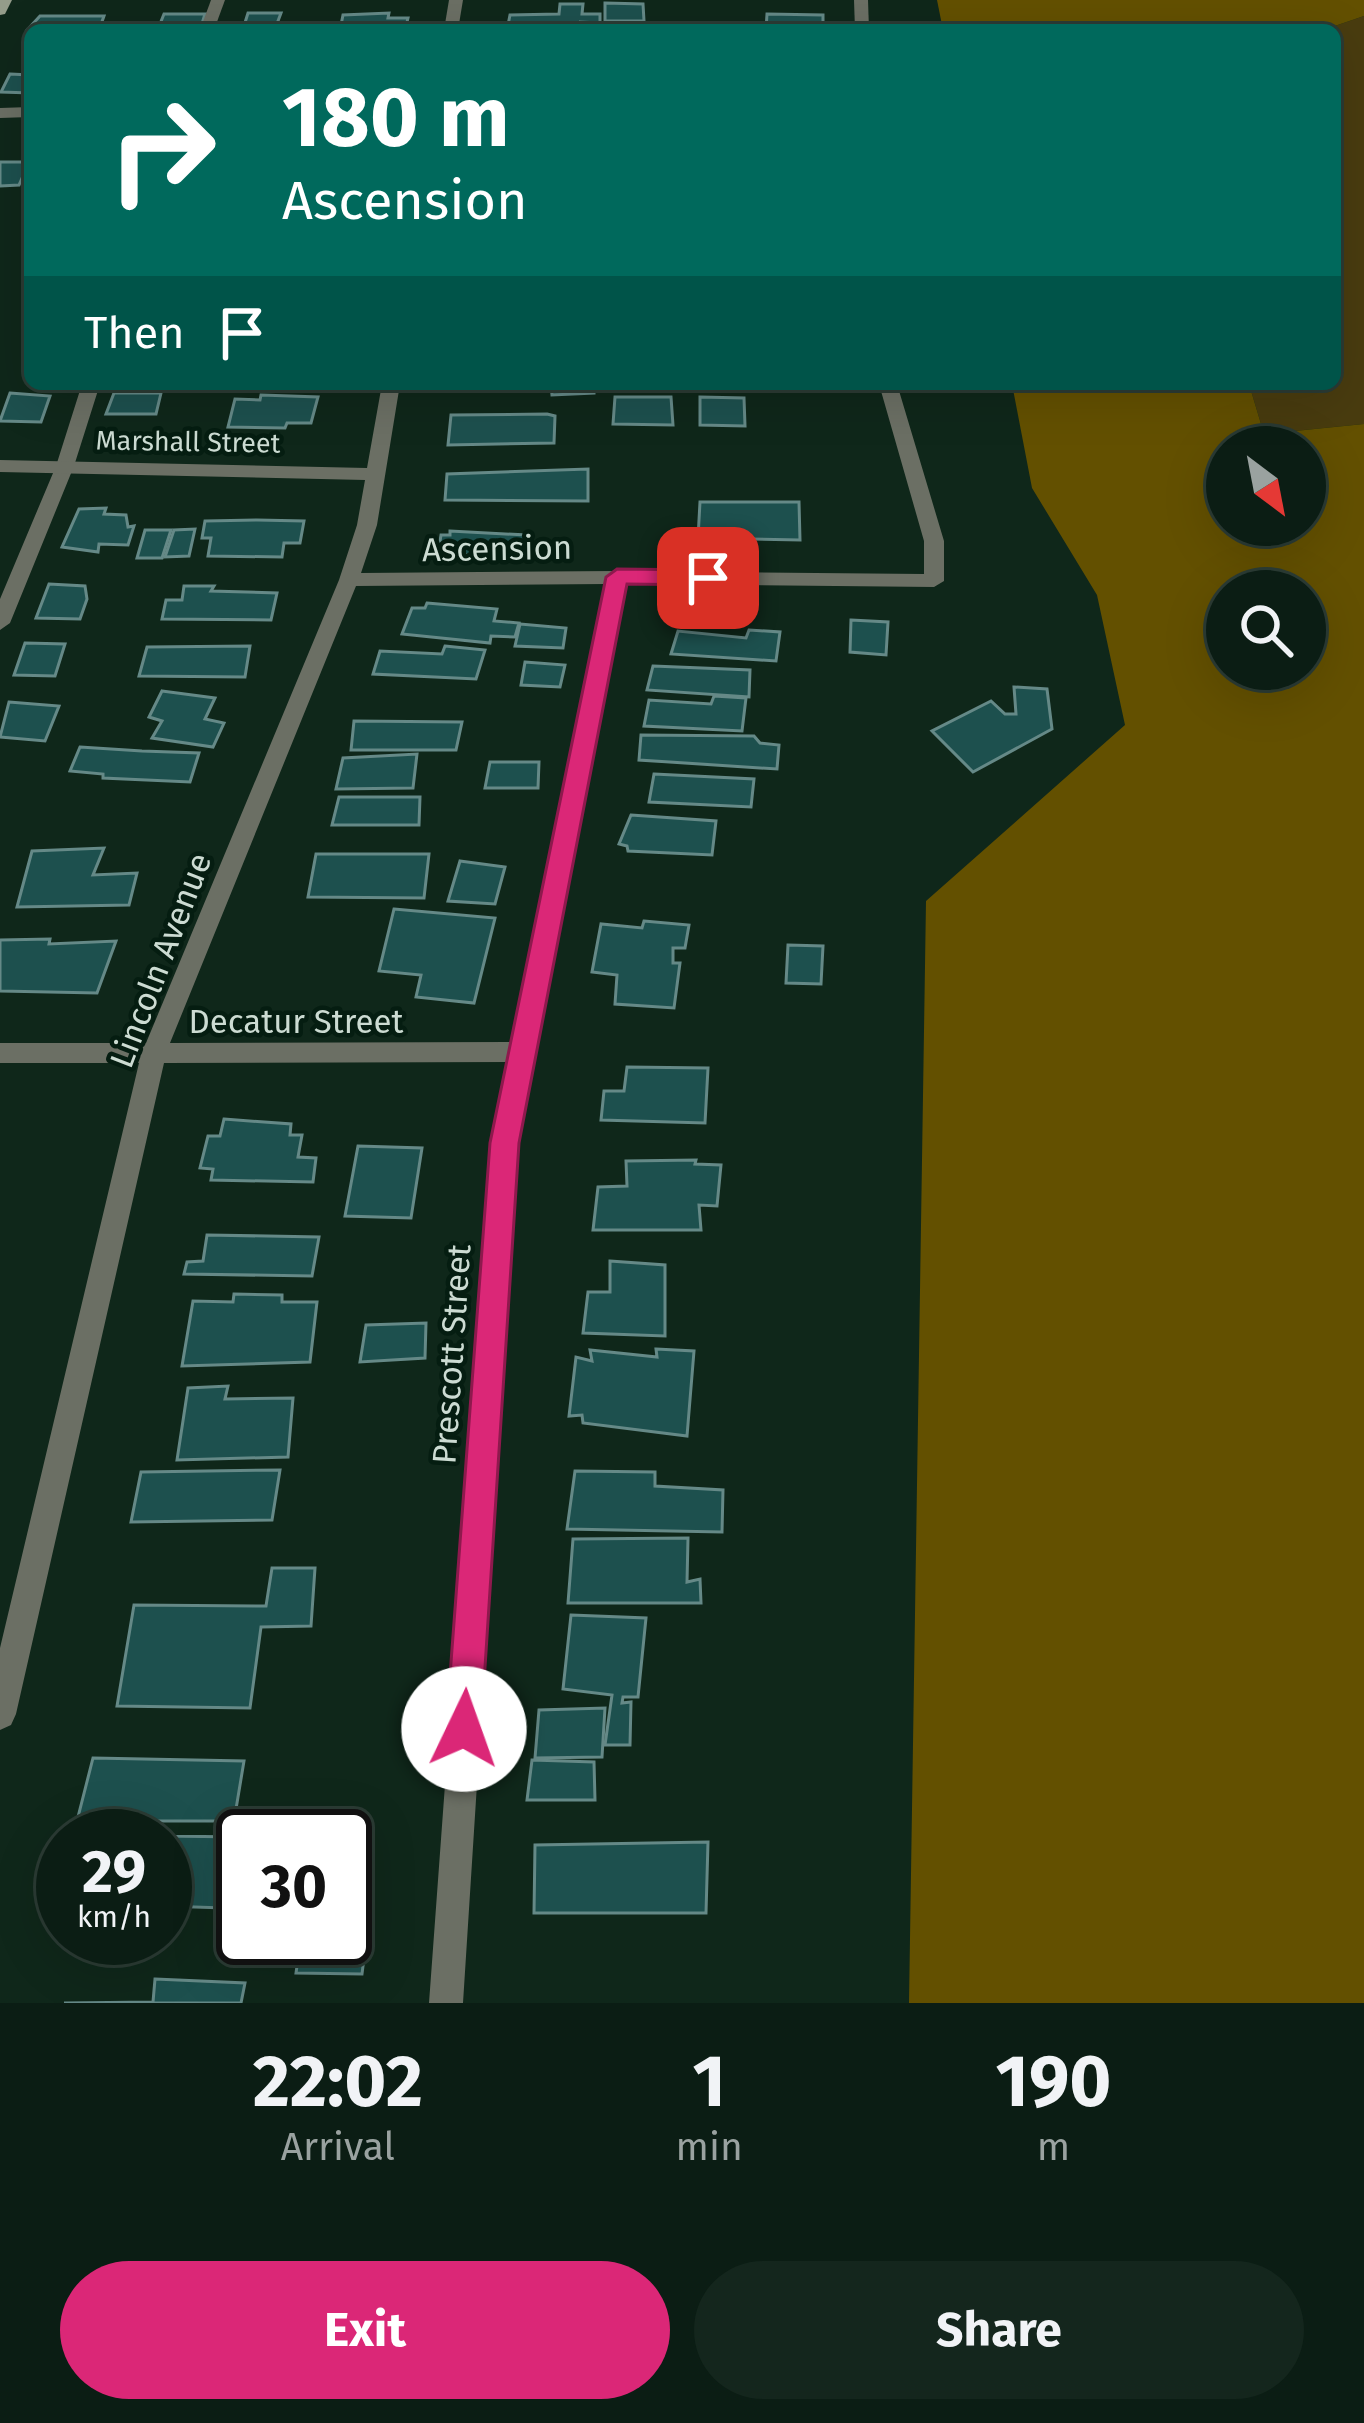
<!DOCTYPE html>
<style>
:root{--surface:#0b1d14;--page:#14261d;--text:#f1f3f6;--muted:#9aa2a0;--line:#2b3b34;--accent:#db2777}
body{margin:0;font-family:"Fira Sans",sans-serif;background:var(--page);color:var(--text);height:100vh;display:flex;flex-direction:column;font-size:45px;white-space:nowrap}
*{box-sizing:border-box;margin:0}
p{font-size:39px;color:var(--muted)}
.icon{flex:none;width:66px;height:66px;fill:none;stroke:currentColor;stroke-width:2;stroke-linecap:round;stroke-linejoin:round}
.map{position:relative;height:2003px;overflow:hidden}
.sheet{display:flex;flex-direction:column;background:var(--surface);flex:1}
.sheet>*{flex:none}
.hud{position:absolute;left:24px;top:24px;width:1317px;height:366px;border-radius:18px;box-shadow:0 12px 48px #0002,0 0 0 3px var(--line);background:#00695c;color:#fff;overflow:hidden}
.needle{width:78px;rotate:148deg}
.tools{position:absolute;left:1206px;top:426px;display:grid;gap:24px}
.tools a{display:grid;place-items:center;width:120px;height:120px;border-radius:50%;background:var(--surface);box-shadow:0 12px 48px #0002,0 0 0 3px var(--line);font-size:60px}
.speed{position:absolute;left:36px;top:1809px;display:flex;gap:24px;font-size:60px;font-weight:700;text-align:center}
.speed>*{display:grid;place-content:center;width:156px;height:156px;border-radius:50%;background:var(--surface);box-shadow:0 12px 48px #0002,0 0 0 3px var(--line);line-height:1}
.speed small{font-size:30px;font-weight:400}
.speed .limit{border:6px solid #111;border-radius:18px;background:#fff;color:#111}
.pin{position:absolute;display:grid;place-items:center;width:102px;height:102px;color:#fff;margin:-51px;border-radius:24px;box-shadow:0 6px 18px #0006}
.me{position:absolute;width:132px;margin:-66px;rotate:3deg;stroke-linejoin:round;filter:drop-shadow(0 0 9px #0008)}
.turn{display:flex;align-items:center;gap:42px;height:252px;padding:0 60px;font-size:54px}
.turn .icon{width:156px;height:156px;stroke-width:2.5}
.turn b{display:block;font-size:84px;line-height:102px}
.then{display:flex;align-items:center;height:114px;padding:0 60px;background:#0003;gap:24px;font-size:45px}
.eta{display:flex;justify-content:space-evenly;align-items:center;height:204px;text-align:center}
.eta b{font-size:72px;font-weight:700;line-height:84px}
.cta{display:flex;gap:24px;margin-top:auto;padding:24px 60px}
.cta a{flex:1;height:138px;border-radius:72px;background:var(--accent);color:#fff;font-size:48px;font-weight:700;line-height:138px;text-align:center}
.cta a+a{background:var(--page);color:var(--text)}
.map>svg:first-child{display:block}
</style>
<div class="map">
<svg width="1364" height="2003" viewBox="0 0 1364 2003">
<rect width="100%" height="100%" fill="#0f271a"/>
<!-- green -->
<polygon fill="#493c0f" points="1364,16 1364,424 1264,434 1249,384 1335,384 1335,30 1323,30"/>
<!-- forest -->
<g fill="#635000" fill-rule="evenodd">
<polygon points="937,0 1364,0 1364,16 1323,30 943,30"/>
<path d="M1012,384H1249L1264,434L1364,424V2003H909L926,901L1125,725L1097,595L1032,488ZM1227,447H1305V525H1227ZM1227,591H1305V669H1227Z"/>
</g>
<!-- building -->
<g fill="#1d504e" stroke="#658987" stroke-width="3">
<polygon points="605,3 643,4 644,21 605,21"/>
<polygon points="560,4 583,4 582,14 600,14 600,23 579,22 587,25 585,30 507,30 510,15 559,14"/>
<polygon points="248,13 281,13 275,29 243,29"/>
<polygon points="389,13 388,18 408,18 405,30 340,30 343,15"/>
<polygon points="164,14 205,14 200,30 158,29"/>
<polygon points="767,14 823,15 823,30 766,30"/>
<polygon points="40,16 104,16 99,30 28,29"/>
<polygon points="10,74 30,75 30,93 1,92"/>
<polygon points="0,162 29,162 19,185 0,186"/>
<polygon points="256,384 333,384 332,389 266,390"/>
<polygon points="551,384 594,384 594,393 552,395"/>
<polygon points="10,393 50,396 41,422 0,421"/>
<polygon points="114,393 161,393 156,414 106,414"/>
<polygon points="261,395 318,397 311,423 287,423 285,428 228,427 235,399 260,400"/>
<polygon points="615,397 671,397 673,425 613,424"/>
<polygon points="700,397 744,398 745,426 700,425"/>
<polygon points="547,414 555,416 554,443 448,445 451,415"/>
<polygon points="588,469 588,501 445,500 447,474"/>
<polygon points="700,502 799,502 800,540 698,538"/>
<polygon points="106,508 104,514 126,515 128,527 134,526 128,545 99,544 98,552 62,547 79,509"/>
<polygon points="205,521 257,520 304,521 300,543 284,543 282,557 208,556 211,538 202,538"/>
<polygon points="195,529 189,556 165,557 174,530"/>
<polygon points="145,530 171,530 162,558 137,558"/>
<polygon points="450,531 526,535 522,556 438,554 441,535 450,535"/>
<polygon points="49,584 85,586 87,599 80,619 36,618"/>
<polygon points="184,586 214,586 211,591 277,593 271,620 162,619 166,600 182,600"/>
<polygon points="427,603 497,609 494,621 519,623 515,637 491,636 490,643 402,634 412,608 425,608"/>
<polygon points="851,620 888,622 886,655 850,652"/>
<polygon points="520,624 566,628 563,648 515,646"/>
<polygon points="749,630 780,632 776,661 671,654 678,631 746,638"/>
<polygon points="25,643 65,644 55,676 14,675"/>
<polygon points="250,646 245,677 139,676 147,647"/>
<polygon points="445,646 485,650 476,679 373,674 380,651 442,654"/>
<polygon points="525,662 565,665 560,687 521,685"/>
<polygon points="653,666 750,670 749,697 647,690"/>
<polygon points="1014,687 1047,689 1052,729 973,772 932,731 991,701 1005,714 1016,714"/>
<polygon points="162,691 215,698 205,719 224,723 213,747 152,738 162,721 149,717"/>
<polygon points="714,696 746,698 742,731 644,726 649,700 711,704"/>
<polygon points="9,702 59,706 45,741 0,737"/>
<polygon points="354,721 462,722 456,750 351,750"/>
<polygon points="641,735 754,736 760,743 779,745 777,769 639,760"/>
<polygon points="80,747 142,751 199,753 190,782 103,778 103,774 70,771"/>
<polygon points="417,754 413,788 336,789 343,758"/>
<polygon points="490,762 539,762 538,788 485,788"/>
<polygon points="654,774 754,779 751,807 649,802"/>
<polygon points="339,797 420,797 419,825 332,825"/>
<polygon points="631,815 716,821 712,855 628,851 627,846 619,844"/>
<polygon points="104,848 93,875 137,873 129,905 17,907 32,851"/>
<polygon points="316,854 429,854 424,898 308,897"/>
<polygon points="460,861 505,867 495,904 448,901"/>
<polygon points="394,909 495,918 474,1003 416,997 421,975 379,971"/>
<polygon points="644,921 689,925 685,948 673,948 673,963 680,963 674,1008 615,1004 617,975 592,972 601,924 642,928"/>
<polygon points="50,939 49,944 116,941 97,993 0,991 0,940"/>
<polygon points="788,945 823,946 821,984 786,983"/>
<polygon points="627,1067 708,1068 705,1123 601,1120 604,1091 624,1091"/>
<polygon points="224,1119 291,1124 290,1135 302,1135 298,1157 316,1158 313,1182 211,1180 213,1169 200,1168 208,1136 220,1136"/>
<polygon points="358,1146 422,1148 411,1218 345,1216"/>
<polygon points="696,1160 695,1164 721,1165 717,1206 699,1205 701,1230 593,1230 598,1187 627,1186 626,1161"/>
<polygon points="207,1235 319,1237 312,1276 184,1274 187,1262 203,1261"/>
<polygon points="610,1261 665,1265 665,1336 583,1333 588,1292 610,1292"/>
<polygon points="234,1294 282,1295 282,1302 317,1302 310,1362 182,1366 193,1301 233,1302"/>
<polygon points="426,1323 425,1358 360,1362 366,1325"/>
<polygon points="656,1349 694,1351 687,1436 583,1423 582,1415 569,1416 576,1357 592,1361 590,1350 657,1357"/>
<polygon points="228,1386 225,1399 293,1398 288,1457 177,1460 188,1388"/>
<polygon points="280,1470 272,1520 131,1522 141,1472"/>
<polygon points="575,1471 655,1472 655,1486 723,1490 722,1532 567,1529"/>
<polygon points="688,1538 687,1582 700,1579 701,1603 568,1603 573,1539"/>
<polygon points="272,1568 315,1568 311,1626 261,1627 250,1708 117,1706 134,1605 266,1606"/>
<polygon points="571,1615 646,1618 638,1697 623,1697 622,1703 631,1702 630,1745 605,1745 612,1695 563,1689"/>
<polygon points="605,1708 602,1757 535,1758 539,1710"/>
<polygon points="93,1758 244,1761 234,1821 77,1821"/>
<polygon points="532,1760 594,1762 595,1800 527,1800"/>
<polygon points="77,1836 162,1836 243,1837 243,1883 229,1883 224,1908 165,1906 165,1836"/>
<polygon points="345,1837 369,1838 366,1888 345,1888"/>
<polygon points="708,1842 706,1913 534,1913 535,1845"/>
<polygon points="345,1925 368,1926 362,1974 296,1973 301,1938 345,1938"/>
<polygon points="155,1979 245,1983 241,2003 64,2003 153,2002"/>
</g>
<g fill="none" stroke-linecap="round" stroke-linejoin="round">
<!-- lane -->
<g fill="#6b6f64" fill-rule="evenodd">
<polygon points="211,0 225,0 214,30 200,30"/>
<polygon points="82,384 100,384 74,466 10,623 0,630 0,599 56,466"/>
</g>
<!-- street -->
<g fill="#6b6f64" fill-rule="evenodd">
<polygon points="449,0 463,0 458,30 444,30"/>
<polygon points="854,0 868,0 869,30 855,30"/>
<polygon points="30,107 30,117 0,118 0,108"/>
<path d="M382,384H400L377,525L361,573L617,571L924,574V541L879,384H897L944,541V581L934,587L626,584L518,1143L463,2003H429L492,1143L509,1062L164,1063L16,1714L11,1725L0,1730V1648L139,1063H0V1043H146L339,580L357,525L365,480L0,472V460L367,468ZM606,584L513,1042L170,1043L356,586Z"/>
</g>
<!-- secondary -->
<polygon fill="#949c8a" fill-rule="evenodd" points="0,0 12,0 5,14 0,15"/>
</g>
<!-- route -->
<polygon fill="#db2777" stroke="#8e194d" stroke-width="3" points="617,569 708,570 719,578 708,585 627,584 519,1143 481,1729 476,1741 464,1746 451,1741 446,1729 490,1143 606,577"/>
<g text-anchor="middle" stroke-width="9" stroke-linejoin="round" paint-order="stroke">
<!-- far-street labels -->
<g font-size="27" fill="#ccdbd2" stroke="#051d11">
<text transform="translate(188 442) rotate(1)" y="9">Marshall Street</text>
</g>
<!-- street labels -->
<g font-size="33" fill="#ccdbd2" stroke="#051d11">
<text transform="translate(497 548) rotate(-1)" y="12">Ascension</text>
<text transform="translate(160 960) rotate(-69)" y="12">Lincoln Avenue</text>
<text x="296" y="1033">Decatur Street</text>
<text transform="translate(451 1354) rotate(-86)" y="12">Prescott Street</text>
</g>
</g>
</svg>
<div class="tools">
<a><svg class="needle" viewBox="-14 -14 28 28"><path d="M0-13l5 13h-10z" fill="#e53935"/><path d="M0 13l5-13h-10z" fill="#9aa2a0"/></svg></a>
<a><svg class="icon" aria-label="search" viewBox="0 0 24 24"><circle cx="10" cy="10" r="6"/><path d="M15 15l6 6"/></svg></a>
</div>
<div class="speed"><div>29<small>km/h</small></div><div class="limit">30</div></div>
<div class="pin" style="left:708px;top:578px;background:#d93025"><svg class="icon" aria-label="arrive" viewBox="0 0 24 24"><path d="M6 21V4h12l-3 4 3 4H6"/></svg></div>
<svg class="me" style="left:464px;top:1729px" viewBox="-20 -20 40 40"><circle r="19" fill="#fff"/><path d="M0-13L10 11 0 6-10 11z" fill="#db2777"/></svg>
<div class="hud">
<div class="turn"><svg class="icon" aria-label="right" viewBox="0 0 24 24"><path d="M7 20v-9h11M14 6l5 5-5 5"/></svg><div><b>180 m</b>Ascension</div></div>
<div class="then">Then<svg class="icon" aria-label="arrive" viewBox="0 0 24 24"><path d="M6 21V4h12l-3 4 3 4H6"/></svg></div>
</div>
</div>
<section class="sheet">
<div class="eta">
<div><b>22:02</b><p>Arrival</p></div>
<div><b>1</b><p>min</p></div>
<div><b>190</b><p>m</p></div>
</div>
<div class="cta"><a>Exit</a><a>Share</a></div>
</section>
